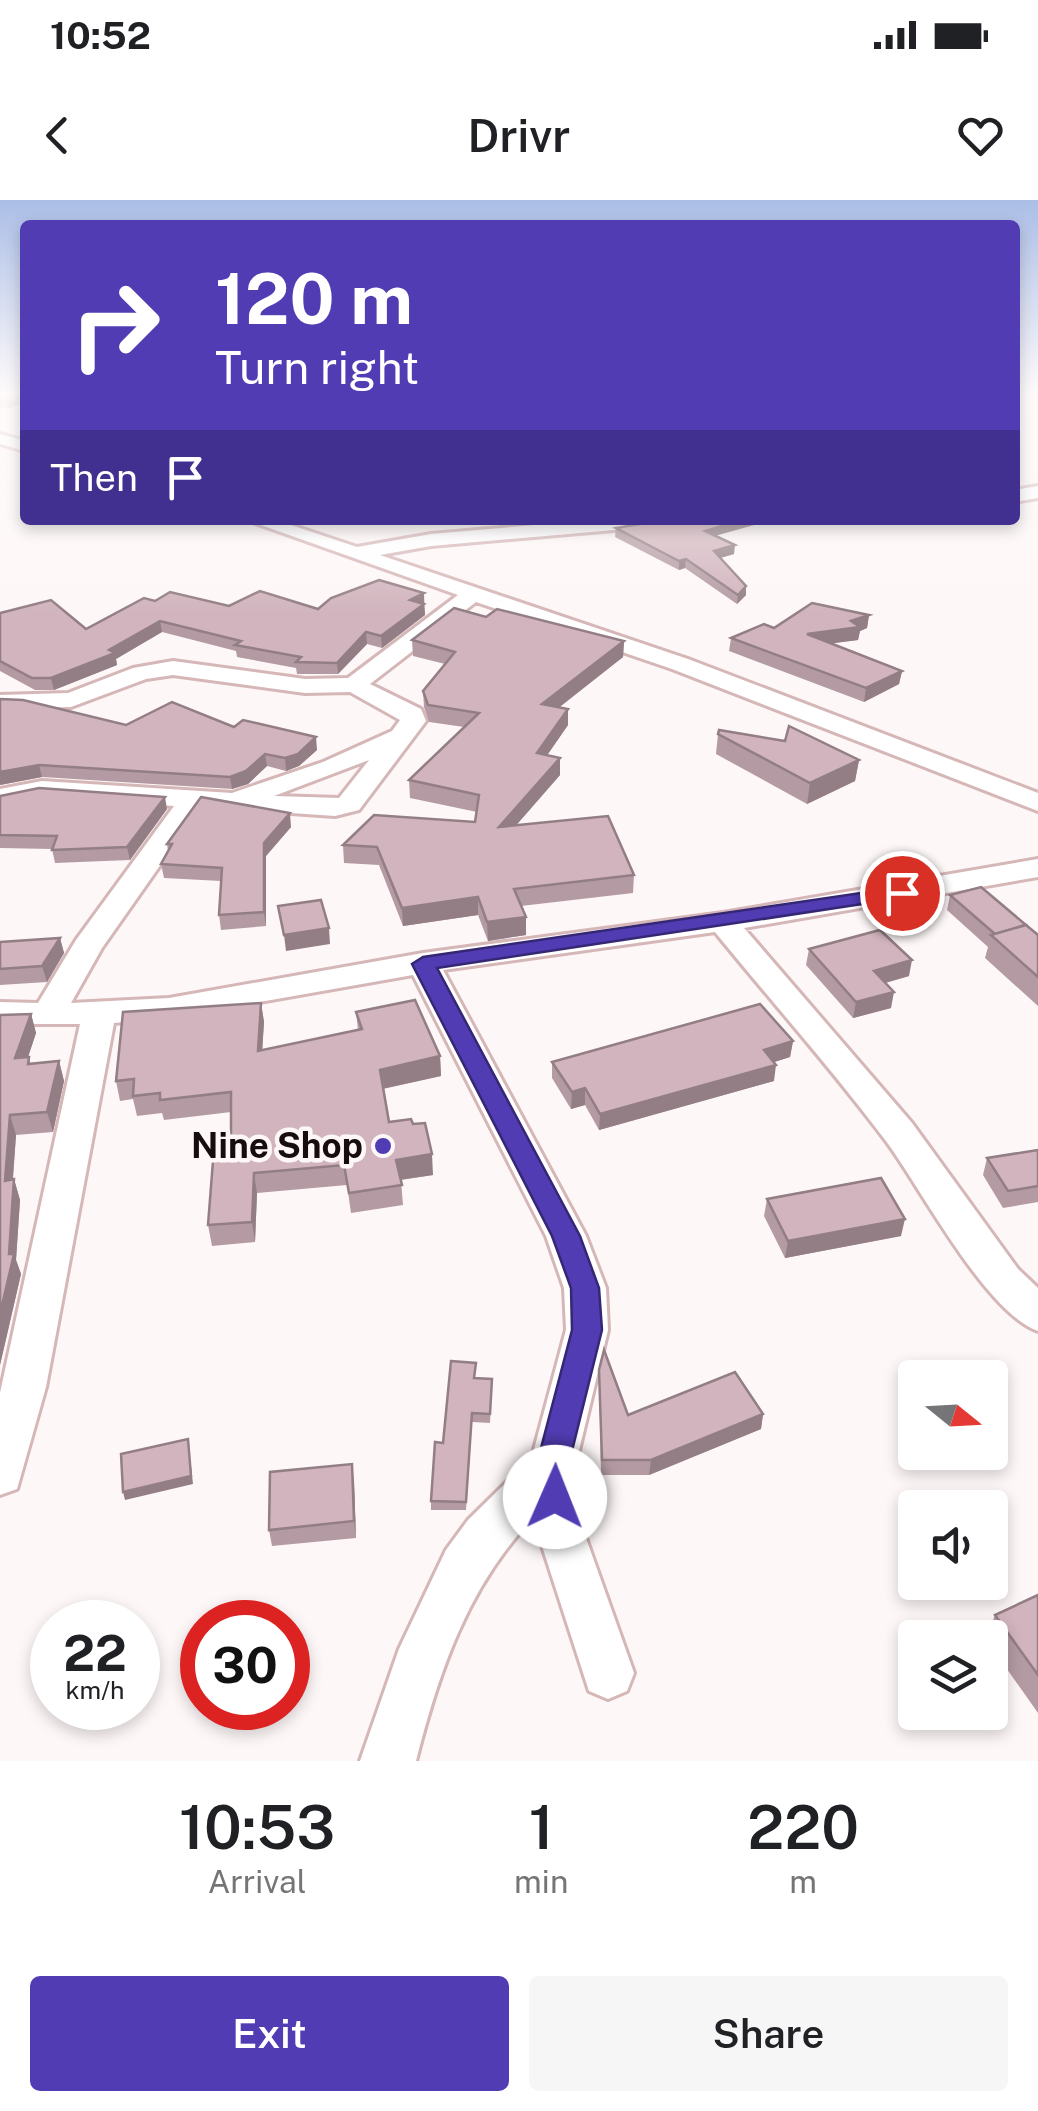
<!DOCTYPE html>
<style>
:root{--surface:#fff;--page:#f6f6f6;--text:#202124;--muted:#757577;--accent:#523cb3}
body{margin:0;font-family:"Public Sans",sans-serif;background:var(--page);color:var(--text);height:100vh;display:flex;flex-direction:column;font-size:38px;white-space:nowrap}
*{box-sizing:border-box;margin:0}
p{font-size:32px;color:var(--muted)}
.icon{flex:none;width:55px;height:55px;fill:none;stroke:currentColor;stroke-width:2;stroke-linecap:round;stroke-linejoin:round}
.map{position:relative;height:1561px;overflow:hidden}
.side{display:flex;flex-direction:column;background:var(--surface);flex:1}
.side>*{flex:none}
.banner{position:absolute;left:20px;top:20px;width:1000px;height:305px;border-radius:10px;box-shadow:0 5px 15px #0003;background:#523cb3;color:#fff;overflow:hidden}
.needle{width:65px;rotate:108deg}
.tools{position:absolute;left:898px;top:1160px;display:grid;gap:20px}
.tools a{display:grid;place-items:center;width:110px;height:110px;border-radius:10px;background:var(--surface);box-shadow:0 5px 15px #0003;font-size:50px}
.speed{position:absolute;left:30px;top:1400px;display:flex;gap:20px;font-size:50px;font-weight:700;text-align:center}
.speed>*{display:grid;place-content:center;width:130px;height:130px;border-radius:50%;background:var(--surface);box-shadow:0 5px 15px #0003;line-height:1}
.speed small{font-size:25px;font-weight:400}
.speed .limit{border:15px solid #d22;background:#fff;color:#111}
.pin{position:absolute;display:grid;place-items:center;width:85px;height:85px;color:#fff;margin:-42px;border:5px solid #fff;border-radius:50%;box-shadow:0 2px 10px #0007}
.me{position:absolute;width:110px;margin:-55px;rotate:1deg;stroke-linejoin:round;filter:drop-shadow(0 0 8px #0008)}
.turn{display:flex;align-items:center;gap:35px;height:210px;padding:0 30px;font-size:45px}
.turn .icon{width:130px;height:130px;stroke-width:2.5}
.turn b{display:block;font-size:70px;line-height:85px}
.then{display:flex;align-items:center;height:95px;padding:0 30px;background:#0003;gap:20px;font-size:38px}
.eta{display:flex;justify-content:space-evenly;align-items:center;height:170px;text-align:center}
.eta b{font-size:60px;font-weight:600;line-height:70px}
.button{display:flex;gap:20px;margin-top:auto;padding:20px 30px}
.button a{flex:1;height:115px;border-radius:10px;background:var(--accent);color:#fff;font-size:40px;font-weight:600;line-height:115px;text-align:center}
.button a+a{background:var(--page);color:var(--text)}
.status{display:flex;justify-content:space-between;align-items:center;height:70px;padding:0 50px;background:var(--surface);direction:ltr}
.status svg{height:28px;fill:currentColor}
header{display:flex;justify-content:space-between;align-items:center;height:130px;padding:0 30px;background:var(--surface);font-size:45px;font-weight:600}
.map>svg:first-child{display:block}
</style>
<div class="status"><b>10:52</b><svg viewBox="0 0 49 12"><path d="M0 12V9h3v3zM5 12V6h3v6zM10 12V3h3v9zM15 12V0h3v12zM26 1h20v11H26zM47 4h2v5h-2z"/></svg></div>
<header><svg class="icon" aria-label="back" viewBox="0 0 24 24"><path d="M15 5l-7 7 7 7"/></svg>Drivr<svg class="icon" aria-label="heart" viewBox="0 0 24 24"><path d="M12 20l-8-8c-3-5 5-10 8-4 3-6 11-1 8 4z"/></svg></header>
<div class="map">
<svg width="1038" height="1561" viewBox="0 0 1038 1561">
<rect width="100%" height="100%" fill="#fef7f7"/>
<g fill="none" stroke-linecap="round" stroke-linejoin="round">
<defs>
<g id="street">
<polygon points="0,234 25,241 25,251 0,244"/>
<polygon points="1038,286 1038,298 1015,302 1015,290"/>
<path d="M247,320H276L357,347L431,334L593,320H670L660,326L431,346L380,355L688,459L1038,593V611L672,469L476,402L370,484L421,509L426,521L359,610L335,616L201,607L102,748L71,803L169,798L423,753L723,713L1038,659V677L744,728L912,923L1018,1069L1038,1088V1131C986,1113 921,988 886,941C832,869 772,802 715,732L443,770L586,1036L606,1088L608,1130L575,1267L582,1327L634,1473L627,1491L608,1499L589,1491L533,1318C468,1386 439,1471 416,1561H360L399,1449L446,1350L468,1320L532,1257L566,1130L564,1088L546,1036L413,775L169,818L114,823L46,1187L17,1289L0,1295V1193L80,824H0V802L38,803L76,740L174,606L42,597L0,605V589L42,581L232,593L323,562L392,531L400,520L350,492L305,493L173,475L146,479L71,507L0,509V495L68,493L133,468L173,461L305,479L348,478L458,395ZM369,560L339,598L274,596Z"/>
</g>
</defs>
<!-- street casing -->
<use href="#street" stroke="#d6b7b8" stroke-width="6"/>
<!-- street -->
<use href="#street" fill="#fff" fill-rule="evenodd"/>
</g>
<!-- wall -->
<g fill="#b49ba3">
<polygon points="0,195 25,195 8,209 0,207"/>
<polygon points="616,328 716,336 734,354 720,358 746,395 737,404 685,368 679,370 615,337"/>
<polygon points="424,393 425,415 382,448 367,444 338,474 297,474 296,468 237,457 236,451 162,432 116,459 117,465 54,490 35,490 0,471 0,413 86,429 155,401 229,406 318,409"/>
<polygon points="869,415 867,428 860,431 858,440 832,443 902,471 899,484 864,502 729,451 731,438 774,428"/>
<polygon points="486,417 624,441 623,457 559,507 568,509 568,525 547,555 560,575 516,625 634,675 633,693 521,706 526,735 488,741 478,715 403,726 379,665 344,663 343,645 475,622 477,612 410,598 409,580 464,527 429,522 424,507 423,491 445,464 413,456 412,440"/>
<polygon points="0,499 126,525 234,527 317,550 299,566 286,571 267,566 248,584 232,589 42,577 0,585"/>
<polygon points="718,534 859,560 855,581 807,604 716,554"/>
<polygon points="0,596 167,609 130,660 55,663 52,649 0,648"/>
<polygon points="291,627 266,656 266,726 221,730 219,715 221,681 164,678 161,664 168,651 167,644"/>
<polygon points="950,695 1038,735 1038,806 985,758 988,747 947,710"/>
<polygon points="60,738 64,753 47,782 0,785 0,742"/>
<polygon points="809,749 909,776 885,783 891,808 853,818 806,765"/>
<polygon points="261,803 264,822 262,851 358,830 356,812 440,856 441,876 383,889 389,922 433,975 401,980 403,1005 351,1013 347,985 257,993 255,1042 212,1046 208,1025 231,959 231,912 164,920 162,913 137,916 133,899 120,901 116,881"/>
<polygon points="31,814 36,833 28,857 31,864 59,861 64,881 53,932 16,935 13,980 14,979 20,1000 16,1060 21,1074 0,1165 0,815"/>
<polygon points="793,841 790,857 774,862 774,881 599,930 585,905 571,909 552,878 552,862"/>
<polygon points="1038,950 1038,1002 1003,1008 983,975 987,958"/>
<polygon points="767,999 901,1036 785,1058 764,1016"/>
<polygon points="599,1170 628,1215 763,1214 761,1229 649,1275 601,1275"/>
<polygon points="475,1178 492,1179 490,1223 472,1222 466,1310 431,1310 431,1301 443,1243"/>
<polygon points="354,1281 356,1338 272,1346 269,1330"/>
<polygon points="1038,1395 1038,1513 990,1445 990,1438 986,1438 995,1415"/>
</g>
<!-- shaded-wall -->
<g fill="#927e84">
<polygon points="25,195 25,202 8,209 7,202"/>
<polygon points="743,320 772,320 704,339 705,331"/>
<polygon points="735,345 734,354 713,360 714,351"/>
<polygon points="686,359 685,368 679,370 679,361"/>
<polygon points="746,386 746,395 737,404 738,395"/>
<polygon points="424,393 424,404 410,400"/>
<polygon points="424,404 425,415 382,448 381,436"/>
<polygon points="869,415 867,428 860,431 858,440 805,447 807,434"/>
<polygon points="160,421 162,432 116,459 117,465 54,490 51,478 109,450"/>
<polygon points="366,432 367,444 338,474 337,463"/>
<polygon points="624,441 623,457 542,521 542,504"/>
<polygon points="902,471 899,484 864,502 866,488"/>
<polygon points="568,509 568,525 537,570 537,553"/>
<polygon points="316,537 317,550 299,566 286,571 285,558"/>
<polygon points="265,554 267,566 248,584 232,589 230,577"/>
<polygon points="560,558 560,575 499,645 499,627"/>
<polygon points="859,560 855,581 807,604 810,583"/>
<polygon points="39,565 42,577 0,585 0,572"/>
<polygon points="165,597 167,609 130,660 127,647"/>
<polygon points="290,613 291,627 266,656 266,726 264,712 264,643"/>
<polygon points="478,697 478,715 403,726 402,708"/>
<polygon points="526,717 526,735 488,741 487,722"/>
<polygon points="329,728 330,744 286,751 284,735"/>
<polygon points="60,738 64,753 47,782 42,766"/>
<polygon points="912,760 909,776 871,787 874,771"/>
<polygon points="894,792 891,808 853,818 856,802"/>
<polygon points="261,803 264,822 261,871 258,851"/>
<polygon points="31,814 36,833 21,878 15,858"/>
<polygon points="793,841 790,857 762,866 764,850"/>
<polygon points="440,856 441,876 381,889 380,870"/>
<polygon points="59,861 64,881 53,932 47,912"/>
<polygon points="776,865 774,881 599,930 600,914"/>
<polygon points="585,888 585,905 571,909 572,892"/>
<polygon points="10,915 16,935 11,1001 5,981"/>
<polygon points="432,954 433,975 398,980 396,960"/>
<polygon points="254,973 257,993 255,1042 252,1022"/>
<polygon points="14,979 20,1000 16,1060 21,1074 0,1165 0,1114 9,1054"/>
<polygon points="905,1019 901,1036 785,1058 788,1041"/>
<polygon points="763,1214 761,1229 649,1275 651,1260"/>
<polygon points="188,1239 193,1284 125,1300 123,1292"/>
<polygon points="352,1264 354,1281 356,1338 354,1321"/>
</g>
<!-- building -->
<g fill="#d1b4bd" stroke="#927e84" stroke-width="2.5">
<polygon points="0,195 24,195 7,202 0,200"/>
<polygon points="663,320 743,320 705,331 735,345 714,351 746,386 738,395 686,359 679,361 616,328"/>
<polygon points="379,380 424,393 410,400 424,404 381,436 366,432 337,463 296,462 301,457 235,445 241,441 160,421 109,450 115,453 51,478 32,478 0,461 0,413 51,400 86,429 144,398 155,401 170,392 229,406 260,391 318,409 331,398"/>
<polygon points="812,403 869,415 851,421 860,427 807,434 902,471 866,488 731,438 764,424 774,428"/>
<polygon points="454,408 486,417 497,409 624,441 542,504 568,509 537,553 560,558 499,627 608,616 634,675 514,689 526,717 487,722 478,697 402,708 377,647 343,645 374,615 475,622 479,595 409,580 479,513 428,505 423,491 455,452 412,440"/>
<polygon points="0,499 23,500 126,525 172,502 234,527 243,520 316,537 298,554 285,558 265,554 246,571 230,577 39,565 0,572"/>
<polygon points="789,526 859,560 810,583 718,534 719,530 785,541"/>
<polygon points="39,588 165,597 127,647 52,650 57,636 0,635 0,596"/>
<polygon points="201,597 290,613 264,643 264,712 219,715 222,668 161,664 172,644 167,644"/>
<polygon points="981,687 1026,725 995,734 950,695"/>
<polygon points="321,700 329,728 284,735 278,706"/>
<polygon points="1026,725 1038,735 1038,777 991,735"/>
<polygon points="880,730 912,760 874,771 894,792 856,802 809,749"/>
<polygon points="60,738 42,766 0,769 0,742"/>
<polygon points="415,800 440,856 380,870 389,922 411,919 413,924 425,923 432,954 396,960 402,985 349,993 344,965 254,973 252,1022 208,1025 213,961 231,959 231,892 160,900 160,893 133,896 134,879 116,881 123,812 261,803 258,851 362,829 356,812"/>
<polygon points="760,804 793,841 764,850 776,865 600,914 585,888 572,892 552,862"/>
<polygon points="31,814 15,858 29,857 28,864 59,861 47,912 10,915 5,981 14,979 9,1054 14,1054 0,1114 0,815"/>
<polygon points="1038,950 1038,986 1008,991 987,958"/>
<polygon points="881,978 905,1019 788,1041 767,999"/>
<polygon points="604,1150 628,1215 735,1172 763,1214 651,1260 602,1260 599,1170"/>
<polygon points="451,1161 476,1163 474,1178 492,1179 490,1214 472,1213 466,1302 431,1301 435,1242 443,1243"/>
<polygon points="188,1239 191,1276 123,1292 121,1254"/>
<polygon points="352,1264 354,1321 269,1330 270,1272"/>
<polygon points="1038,1395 1038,1475 995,1415"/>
</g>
<!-- sky -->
<linearGradient id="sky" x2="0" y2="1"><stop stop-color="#abbee6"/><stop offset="0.47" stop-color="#fffbfb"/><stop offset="1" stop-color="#fffbfb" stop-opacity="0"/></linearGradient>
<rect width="1038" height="414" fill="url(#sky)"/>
<!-- route -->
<polygon fill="#523cb3" stroke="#352774" stroke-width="2.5" points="902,687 909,689 909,697 437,768 580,1036 599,1088 602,1130 568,1267 572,1297 567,1308 555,1312 543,1308 536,1267 572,1130 571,1088 552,1036 412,764 423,757"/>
<!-- markers -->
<circle fill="#523cb3" stroke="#fef7f7" stroke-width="4" cx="383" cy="946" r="10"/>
<g text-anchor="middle" stroke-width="9" stroke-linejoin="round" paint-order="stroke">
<!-- poi labels -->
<g font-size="35" font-weight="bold" fill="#180d0e" stroke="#fef7f7" text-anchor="end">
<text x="363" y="958">Nine Shop</text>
</g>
</g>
</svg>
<div class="tools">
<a><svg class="needle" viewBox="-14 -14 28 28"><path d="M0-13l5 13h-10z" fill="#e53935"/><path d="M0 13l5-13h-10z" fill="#757577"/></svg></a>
<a><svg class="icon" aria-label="sound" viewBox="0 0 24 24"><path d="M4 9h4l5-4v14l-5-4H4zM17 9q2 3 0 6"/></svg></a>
<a><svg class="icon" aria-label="layers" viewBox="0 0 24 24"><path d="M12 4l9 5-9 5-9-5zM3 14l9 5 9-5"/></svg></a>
</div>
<div class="speed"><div>22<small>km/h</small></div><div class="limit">30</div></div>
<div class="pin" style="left:902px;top:693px;background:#d93025"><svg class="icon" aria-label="arrive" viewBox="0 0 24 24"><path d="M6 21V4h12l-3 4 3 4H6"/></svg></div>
<svg class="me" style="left:555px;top:1297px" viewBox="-20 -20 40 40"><circle r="19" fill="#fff"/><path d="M0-13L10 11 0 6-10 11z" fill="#523cb3"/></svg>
<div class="banner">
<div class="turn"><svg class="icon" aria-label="right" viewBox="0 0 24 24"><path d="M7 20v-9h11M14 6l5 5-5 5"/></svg><div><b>120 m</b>Turn right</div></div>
<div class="then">Then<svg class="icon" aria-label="arrive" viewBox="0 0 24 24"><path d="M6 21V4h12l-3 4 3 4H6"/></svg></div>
</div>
</div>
<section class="side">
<div class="eta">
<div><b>10:53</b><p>Arrival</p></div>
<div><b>1</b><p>min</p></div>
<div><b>220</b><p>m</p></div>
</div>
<div class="button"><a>Exit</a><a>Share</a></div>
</section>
